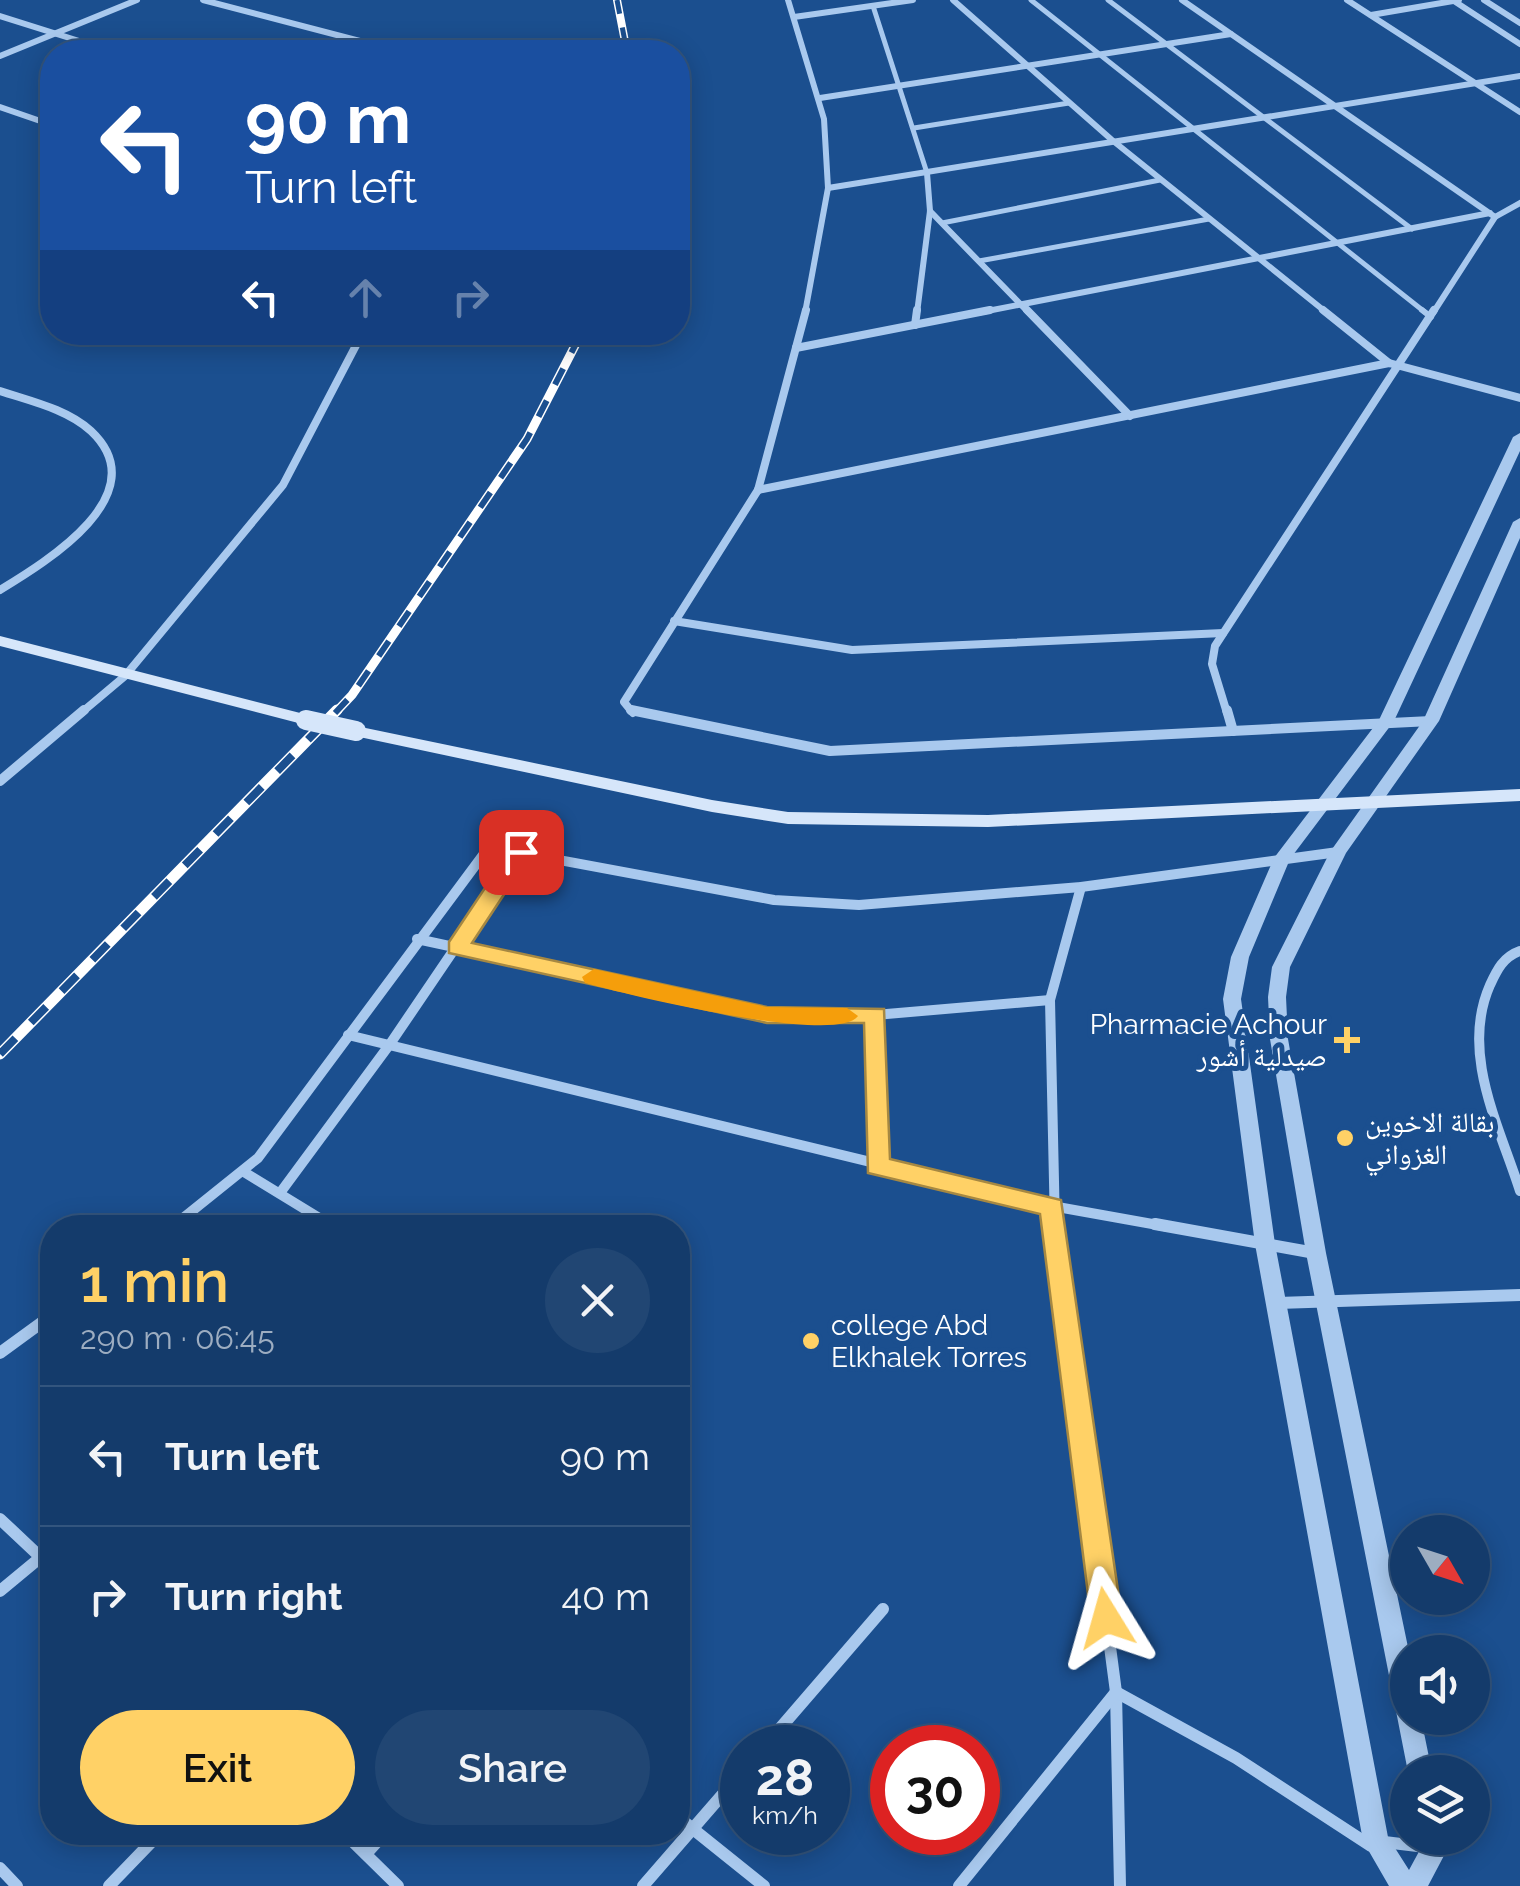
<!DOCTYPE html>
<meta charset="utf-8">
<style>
:root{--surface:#143b6b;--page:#214673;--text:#f1f3f6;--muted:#9dadc1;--line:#33557e;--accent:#ffd166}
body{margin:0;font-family:Raleway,"Noto Naskh Arabic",sans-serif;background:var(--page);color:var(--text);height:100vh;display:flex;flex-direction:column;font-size:38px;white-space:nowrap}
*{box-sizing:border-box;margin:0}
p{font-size:32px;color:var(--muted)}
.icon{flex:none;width:55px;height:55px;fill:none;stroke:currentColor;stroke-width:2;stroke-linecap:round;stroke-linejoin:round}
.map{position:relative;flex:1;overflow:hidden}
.details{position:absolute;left:40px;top:1215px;width:650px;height:630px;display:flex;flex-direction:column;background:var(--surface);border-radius:40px;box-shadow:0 5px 25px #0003,0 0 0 2px var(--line)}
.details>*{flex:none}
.top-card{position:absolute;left:40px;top:40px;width:650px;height:305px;border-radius:40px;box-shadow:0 5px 25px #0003,0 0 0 2px var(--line);background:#1a4fa0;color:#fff;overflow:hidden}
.needle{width:65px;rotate:129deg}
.fabs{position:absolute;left:1390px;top:1515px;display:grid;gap:20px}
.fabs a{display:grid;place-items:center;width:100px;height:100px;border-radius:50%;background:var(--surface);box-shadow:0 5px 25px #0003,0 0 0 2px var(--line);font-size:50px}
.speed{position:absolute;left:720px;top:1725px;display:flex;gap:20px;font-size:50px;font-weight:700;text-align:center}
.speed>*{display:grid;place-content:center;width:130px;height:130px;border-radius:50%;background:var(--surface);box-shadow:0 5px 25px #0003,0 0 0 2px var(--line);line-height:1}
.speed small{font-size:25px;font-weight:400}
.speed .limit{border:15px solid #d22;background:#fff;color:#111}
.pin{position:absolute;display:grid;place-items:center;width:85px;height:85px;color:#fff;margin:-42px;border-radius:20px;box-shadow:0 5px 15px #0006}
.me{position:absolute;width:110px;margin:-55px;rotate:352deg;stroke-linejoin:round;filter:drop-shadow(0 0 8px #0008)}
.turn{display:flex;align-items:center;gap:35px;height:210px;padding:0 40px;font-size:45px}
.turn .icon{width:130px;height:130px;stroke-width:2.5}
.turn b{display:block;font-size:70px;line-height:85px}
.lanes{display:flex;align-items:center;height:95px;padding:0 40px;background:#0003;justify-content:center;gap:50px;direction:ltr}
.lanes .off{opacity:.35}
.round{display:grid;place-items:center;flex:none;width:105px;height:105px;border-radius:52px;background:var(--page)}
.overview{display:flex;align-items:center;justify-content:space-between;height:170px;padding:0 40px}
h1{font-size:60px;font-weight:600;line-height:75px;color:var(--accent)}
.primary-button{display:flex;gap:20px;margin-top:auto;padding:20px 40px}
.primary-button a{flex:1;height:115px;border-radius:60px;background:var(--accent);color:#111;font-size:40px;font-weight:600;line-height:115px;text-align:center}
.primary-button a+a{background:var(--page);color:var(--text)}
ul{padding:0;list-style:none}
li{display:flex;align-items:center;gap:30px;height:140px;padding:0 40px;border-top:2px solid var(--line)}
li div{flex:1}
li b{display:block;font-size:38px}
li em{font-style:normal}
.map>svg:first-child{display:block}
</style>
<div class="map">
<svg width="1520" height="1886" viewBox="0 0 1520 1886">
<rect width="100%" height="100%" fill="#1b4f8f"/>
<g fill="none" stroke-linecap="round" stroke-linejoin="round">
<!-- service-far1 -->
<g stroke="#a9c9ee" stroke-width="5">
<polyline points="1031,0 1426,313"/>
<polyline points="1108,0 1412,229"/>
<polyline points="873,6 927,173"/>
<polyline points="914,128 1069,103"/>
<polyline points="942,223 1160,180"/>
<polyline points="979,261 1209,219"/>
</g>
<!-- service -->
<polyline stroke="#a9c9ee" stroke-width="6" points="1422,310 1431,317"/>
<!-- minor-far3 -->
<g stroke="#a9c9ee" stroke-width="6">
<polyline points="203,0 402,52"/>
<polyline points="788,0 824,119 828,188 805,313"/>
<polyline points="953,0 1112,140 1327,313"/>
<polyline points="1182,0 1495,217 1433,313"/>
<polyline points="1347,0 1520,112"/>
<polyline points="1484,0 1520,23"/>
<polyline points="1454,1 1520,44"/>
<polyline points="1371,15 1459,0"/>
<polyline points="0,16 114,52"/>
<polyline points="794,17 913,0"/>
<polyline points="0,56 137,0"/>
<polyline points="820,98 1231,34"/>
<polyline points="0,107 52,125"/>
<polyline points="828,188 1520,76"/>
<polyline points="930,211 1029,313"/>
<polyline points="1495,217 1520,203"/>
<polyline points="917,313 930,211 927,173"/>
<polyline points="977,313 1490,213"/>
</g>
<!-- minor-far2 -->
<g stroke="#a9c9ee" stroke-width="8">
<polyline points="1027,310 1130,416"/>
<polyline points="1323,310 1389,363"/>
<polyline points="915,325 917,310"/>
<polyline points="796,348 990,310"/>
<path d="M0,391C30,401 67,409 91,431C158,494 46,562 0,590"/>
<polyline points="758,490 1389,363 1520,398"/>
<polyline points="674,621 852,650 1223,633"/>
<polyline points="81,713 125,676 283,485 363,332"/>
<polyline points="633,713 624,702 758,490 806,310"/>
<polyline points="1227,713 1212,664 1215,646 1434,310"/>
</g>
<!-- minor-far1 -->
<g stroke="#a9c9ee" stroke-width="10">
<polyline points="631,710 830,751 1431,721"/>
<polyline points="1227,710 1233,731"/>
<polyline points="0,781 84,710"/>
<polyline points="417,939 767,1015 875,1015 1050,1000"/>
<path d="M1520,951C1503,957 1497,970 1490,985C1460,1053 1499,1125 1520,1191"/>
<polyline points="875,1015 877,1166"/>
<polyline points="348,1035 1052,1206 1169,1227"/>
<polyline points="244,1172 334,1227"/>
<polyline points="280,1193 390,1044 521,851"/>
<polyline points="172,1227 258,1158 489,847 774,900 859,905 1081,887 1338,852"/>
<polyline points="1055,1227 1050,1000 1081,887"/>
</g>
<!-- minor -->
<g stroke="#a9c9ee" stroke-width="12">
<polyline points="330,1224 336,1228"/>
<polyline points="1054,1224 1116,1692 1120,1886"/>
<polyline points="1155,1224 1315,1253"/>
<polyline points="171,1228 176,1224"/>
<polyline points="1278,1303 1520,1295"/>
<polyline points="0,1353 52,1315"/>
<polyline points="0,1519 52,1568"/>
<polyline points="0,1591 41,1557"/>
<polyline points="763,1748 883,1609"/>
<polyline points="678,1817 764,1886"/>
<polyline points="343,1832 398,1886"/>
<polyline points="366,1854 386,1832"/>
<polyline points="0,1868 17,1886"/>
<polyline points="109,1886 161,1832"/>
<polyline points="643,1886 742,1772"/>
<polyline points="959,1886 1116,1692 1236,1758 1371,1846 1376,1841 1434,1848"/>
</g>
<!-- tertiary -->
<g fill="#a9c9ee" fill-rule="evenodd">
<polygon points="1520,433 1520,451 1394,721 1290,859 1249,957 1241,999 1275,1244 1388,1837 1409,1870 1422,1846 1421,1838 1445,1838 1448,1848 1428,1886 1389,1886 1363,1841 1255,1244 1223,999 1231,957 1274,858 1379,720 1513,437"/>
<polygon points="1520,518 1520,538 1439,721 1346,853 1290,967 1286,997 1288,1039 1326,1253 1409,1652 1408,1718 1421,1718 1432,1772 1408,1772 1306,1253 1270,1039 1268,997 1272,967 1330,852 1423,721 1513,522"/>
</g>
<!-- secondary -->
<g fill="#d6e6fa" fill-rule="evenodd">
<polygon points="0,636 312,716 315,720 306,725 0,646"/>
<polygon points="356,726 712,800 788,812 988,815 1520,789 1520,801 988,827 788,824 712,812 350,735 347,731"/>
</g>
<defs>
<polyline id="rail-far2" points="617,0 627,52"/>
<polyline id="rail-far1" points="335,713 352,695 527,439 582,332"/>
<polyline id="rail" points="0,1054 337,710"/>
</defs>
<!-- rail-far2 casing -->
<use href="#rail-far2" stroke="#fff" stroke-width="8"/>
<!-- rail-far1 casing -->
<use href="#rail-far1" stroke="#fff" stroke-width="9"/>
<!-- rail casing -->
<use href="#rail" stroke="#fff" stroke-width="11"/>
<!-- rail-far2 -->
<use href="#rail-far2" stroke="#1b4f8f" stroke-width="5" stroke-dasharray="14" stroke-linecap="butt"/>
<!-- rail-far1 -->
<use href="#rail-far1" stroke="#1b4f8f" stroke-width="6" stroke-dasharray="18" stroke-linecap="butt"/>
<!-- rail -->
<use href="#rail" stroke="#1b4f8f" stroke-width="8" stroke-dasharray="22" stroke-linecap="butt"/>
<!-- secondary-bridge -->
<polyline stroke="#d6e6fa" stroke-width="20" points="306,720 356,731"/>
</g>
<!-- route -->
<polygon fill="#ffd166" stroke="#a68842" stroke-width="2.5" points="521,844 532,852 472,943 767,1007 884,1009 890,1159 1061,1200 1122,1618 1117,1627 1106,1631 1096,1627 1091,1618 1040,1214 868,1173 864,1023 767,1023 449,953 449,942 513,846"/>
<!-- slow -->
<path fill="#f59e0b" d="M594,969L767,1007L847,1008L858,1016C837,1046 624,994 585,983L582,977Z"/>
<!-- markers -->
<g fill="#ffd166" stroke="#1b4f8f" stroke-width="4">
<path d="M1342 1025h10v10h10v10h-10v10h-10v-10h-10v-10h10z"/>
<circle cx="1345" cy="1138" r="10"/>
<circle cx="811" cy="1341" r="10"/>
</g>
<g text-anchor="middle" stroke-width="10" stroke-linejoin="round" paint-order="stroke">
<!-- poi labels -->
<g font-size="28" fill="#fff" stroke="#1b4f8f" text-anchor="start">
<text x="1327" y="1034" text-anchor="end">Pharmacie Achour<tspan x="1327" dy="32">صيدلية أشور</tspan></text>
<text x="1365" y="1132">بقالة الاخوين<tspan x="1365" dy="32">الغزواني</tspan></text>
<text x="831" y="1335">college Abd<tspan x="831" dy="32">Elkhalek Torres</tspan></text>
</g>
</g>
</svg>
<div class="fabs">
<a><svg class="needle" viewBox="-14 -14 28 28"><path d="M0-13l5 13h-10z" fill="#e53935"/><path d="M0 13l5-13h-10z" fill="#9dadc1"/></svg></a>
<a><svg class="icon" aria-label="sound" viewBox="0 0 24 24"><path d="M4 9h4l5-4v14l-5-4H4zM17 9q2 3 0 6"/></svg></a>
<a><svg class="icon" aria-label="layers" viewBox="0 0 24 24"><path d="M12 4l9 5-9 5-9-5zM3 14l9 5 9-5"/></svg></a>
</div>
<div class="speed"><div>28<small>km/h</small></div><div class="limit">30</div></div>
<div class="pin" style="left:521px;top:852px;background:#d93025"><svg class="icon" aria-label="arrive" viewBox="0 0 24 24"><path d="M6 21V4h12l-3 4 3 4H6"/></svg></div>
<svg class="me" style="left:1106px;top:1618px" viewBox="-20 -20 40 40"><path d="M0-17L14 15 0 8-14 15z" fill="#ffd166" stroke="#fff" stroke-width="4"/></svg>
<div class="top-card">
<div class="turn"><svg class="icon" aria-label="left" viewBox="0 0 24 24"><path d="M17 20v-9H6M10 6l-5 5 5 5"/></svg><div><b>90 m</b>Turn left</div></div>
<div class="lanes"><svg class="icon" aria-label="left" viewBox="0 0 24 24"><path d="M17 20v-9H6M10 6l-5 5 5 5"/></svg><svg class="icon off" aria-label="ahead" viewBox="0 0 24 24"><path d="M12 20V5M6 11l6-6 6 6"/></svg><svg class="icon off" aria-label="right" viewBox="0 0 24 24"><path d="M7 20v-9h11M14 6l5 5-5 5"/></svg></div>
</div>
<section class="details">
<div class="overview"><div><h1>1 min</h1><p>290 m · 06:45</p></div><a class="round"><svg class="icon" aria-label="close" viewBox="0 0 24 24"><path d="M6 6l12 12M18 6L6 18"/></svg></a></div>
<ul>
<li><svg class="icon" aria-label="left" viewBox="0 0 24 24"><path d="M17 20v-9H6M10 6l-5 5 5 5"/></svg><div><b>Turn left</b></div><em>90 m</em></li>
<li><svg class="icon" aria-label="right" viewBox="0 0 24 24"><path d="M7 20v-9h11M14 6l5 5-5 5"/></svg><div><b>Turn right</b></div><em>40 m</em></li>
</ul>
<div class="primary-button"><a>Exit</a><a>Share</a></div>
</section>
</div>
